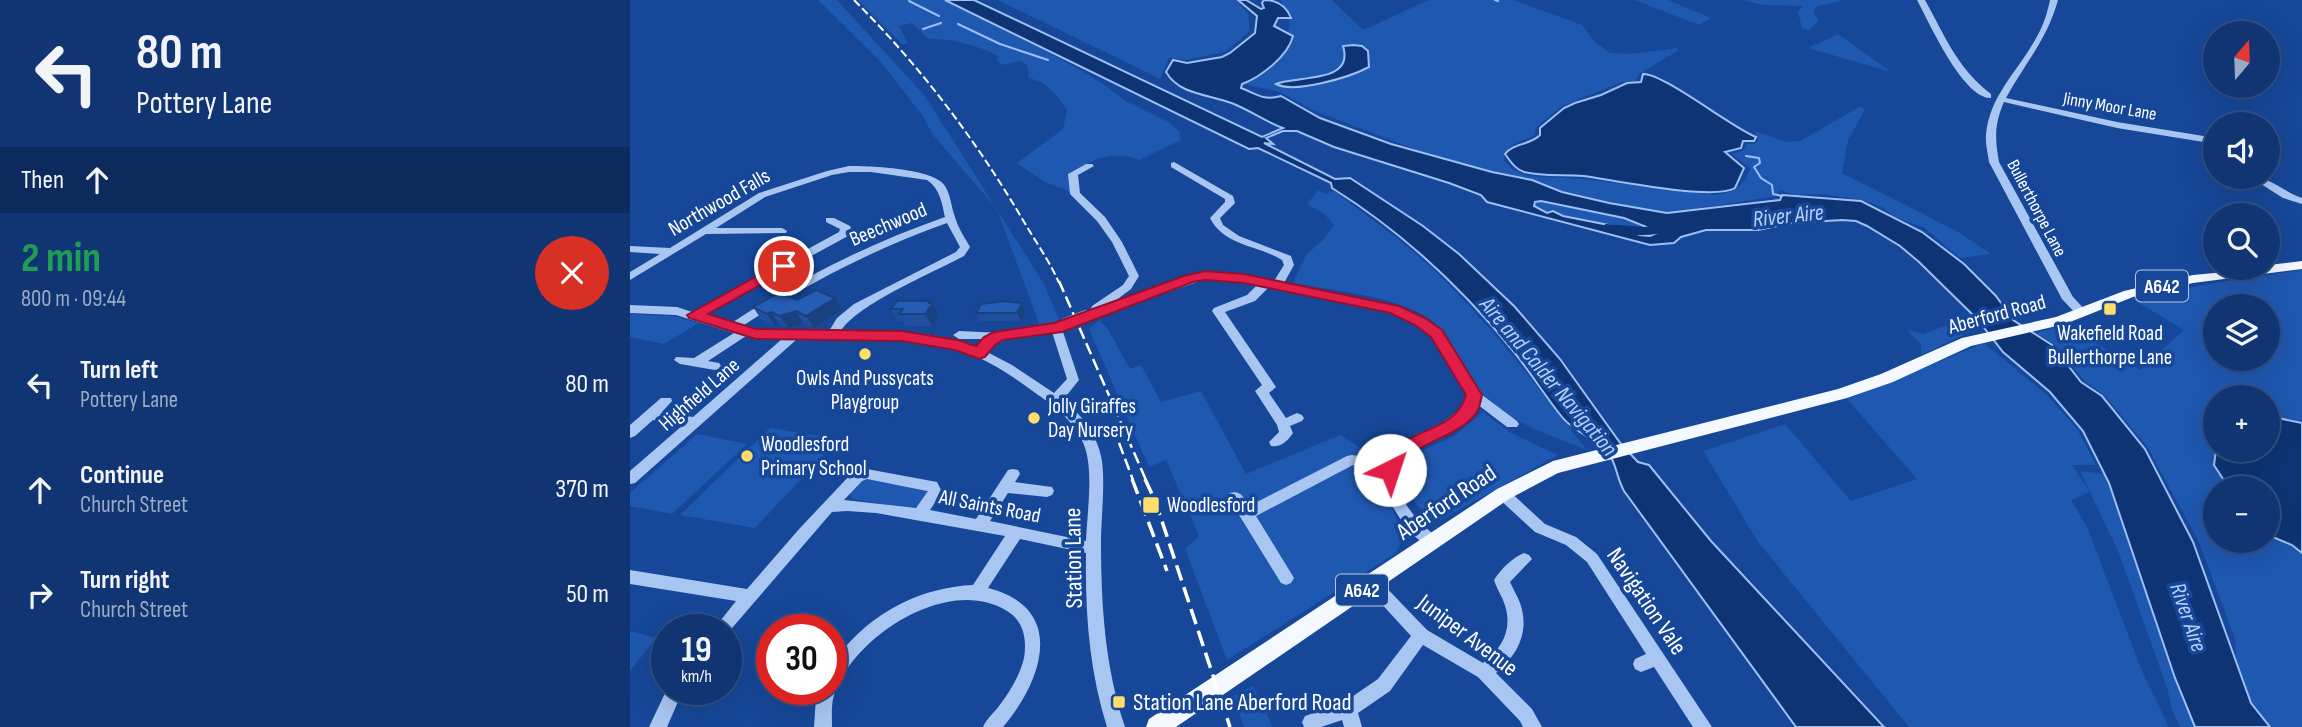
<!DOCTYPE html>
<meta charset="utf-8">
<style>
:root{--surface:#103572;--page:#1e407a;--text:#f1f3f6;--muted:#9cabc4;--line:#305084}
body{margin:0;font-family:"Sofia Sans Condensed",sans-serif;background:var(--page);color:var(--text);height:100vh;display:flex;flex-direction:column;font-size:26px;white-space:nowrap}
*{box-sizing:border-box;margin:0}
p{font-size:23px;color:var(--muted)}
.icon{flex:none;width:38px;height:38px;fill:none;stroke:currentColor;stroke-width:2;stroke-linecap:round;stroke-linejoin:round}
.map{position:relative;flex:1;overflow:hidden}
.drawer{display:flex;flex-direction:column;background:var(--surface);width:630px}
.drawer>*{flex:none}
.banner{background:#103572;color:var(--text);overflow:hidden}
.needle{width:46px;rotate:19deg}
.buttons{position:absolute;left:1573px;top:21px;display:grid;gap:14px}
.buttons a{display:grid;place-items:center;width:77px;height:77px;border-radius:50%;background:var(--surface);box-shadow:0 7px 28px #0002,0 0 0 2px var(--line);font-size:35px}
.speed{position:absolute;left:21px;top:614px;display:flex;gap:14px;font-size:35px;font-weight:700;text-align:center}
.speed>*{display:grid;place-content:center;width:91px;height:91px;border-radius:50%;background:var(--surface);box-shadow:0 7px 28px #0002,0 0 0 2px var(--line);line-height:1}
.speed small{font-size:18px;font-weight:400}
.speed .limit{border:10px solid #d22;background:#fff;color:#111}
.pin{position:absolute;display:grid;place-items:center;width:60px;height:60px;color:#fff;margin:-30px;border:4px solid #fff;border-radius:50%;box-shadow:0 2px 7px #0007}
.me{position:absolute;width:77px;margin:-38px;rotate:41deg;stroke-linejoin:round;filter:drop-shadow(0 0 5px #0008)}
.turn{display:flex;align-items:center;gap:24px;height:147px;padding:0 21px;font-size:32px}
.turn .icon{width:91px;height:91px;stroke-width:2.5}
.turn b{display:block;font-size:49px;line-height:60px}
.then{display:flex;align-items:center;height:66px;padding:0 21px;background:#0003;gap:14px;font-size:26px}
.round{display:grid;place-items:center;flex:none;width:74px;height:74px;border-radius:37px;background:var(--page)}
.overview{display:flex;align-items:center;justify-content:space-between;height:119px;padding:0 21px}
h1{font-size:42px;font-weight:700;line-height:52px;color:#1e9e55}
ul{padding:0;list-style:none}
li{display:flex;align-items:center;gap:21px;height:105px;padding:0 21px}
li div{flex:1}
li b{display:block;font-size:26px}
li em{font-style:normal}
main{display:flex;flex:1;min-height:0}
.map>svg:first-child{display:block}
</style>
<main>
<section class="drawer">
<div class="banner">
<div class="turn"><svg class="icon" aria-label="left" viewBox="0 0 24 24"><path d="M17 20v-9H6M10 6l-5 5 5 5"/></svg><div><b>80 m</b>Pottery Lane</div></div>
<div class="then">Then<svg class="icon" aria-label="ahead" viewBox="0 0 24 24"><path d="M12 20V5M6 11l6-6 6 6"/></svg></div>
</div>
<div class="overview"><div><h1>2 min</h1><p>800 m · 09:44</p></div><a class="round" style="background:#d93025;color:#fff"><svg class="icon" aria-label="close" viewBox="0 0 24 24"><path d="M6 6l12 12M18 6L6 18"/></svg></a></div>
<ul>
<li><svg class="icon" aria-label="left" viewBox="0 0 24 24"><path d="M17 20v-9H6M10 6l-5 5 5 5"/></svg><div><b>Turn left</b><p>Pottery Lane</p></div><em>80 m</em></li>
<li><svg class="icon" aria-label="ahead" viewBox="0 0 24 24"><path d="M12 20V5M6 11l6-6 6 6"/></svg><div><b>Continue</b><p>Church Street</p></div><em>370 m</em></li>
<li><svg class="icon" aria-label="right" viewBox="0 0 24 24"><path d="M7 20v-9h11M14 6l5 5-5 5"/></svg><div><b>Turn right</b><p>Church Street</p></div><em>50 m</em></li>
</ul>
</section>
<div class="map">
<svg width="1672" height="727" viewBox="0 0 1672 727">
<rect width="100%" height="100%" fill="#164798"/>
<!-- green -->
<g fill="#1f58b1" fill-rule="evenodd">
<polygon points="188,0 207,0 295,96 414,284 431,324 411,329 367,209 303,135 292,115 250,61"/>
<path d="M228,0H315L401,42L467,80L496,101L538,122L549,131L551,140L509,160C481,150 466,159 440,172L444,189L441,192L413,181L387,163L433,129L437,110C426,94 418,83 399,78L397,65L390,61L372,65L366,58L369,56C345,45 326,39 299,39L282,23L269,26L278,44H272Z"/>
<polygon points="368,0 606,0 618,13 620,31 595,52 556,60 539,58 530,79"/>
<path d="M651,0H702L733,30L799,0H884L952,25L965,42L980,53L1001,54L1048,48L1047,51L1009,74L1006,81L992,82L932,106L906,127L905,135C891,142 875,143 874,161L884,170L897,176L953,179L1085,195C1104,193 1114,187 1120,168L1102,154L1114,150L1117,144H1125L1128,139L1125,131L1156,142L1170,141L1231,106L1235,110L1218,140L1212,173L1327,231L1361,254L1330,258L1295,228L1265,217L1252,207L1232,200L1190,194L1166,195L1150,190L1147,196L1039,213L1006,210L803,156L685,111L650,92L608,83C627,67 667,44 658,15C657,9 652,5 651,0Z"/>
<polygon points="1005,0 1038,0 1081,18 1069,25"/>
<polygon points="1112,0 1214,0 1185,7 1184,13 1189,21 1179,30 1172,28 1168,12 1173,6 1134,5"/>
<polygon points="1208,34 1261,72 1178,48"/>
<path d="M688,190L696,194L704,191C731,212 759,231 785,253C851,310 903,382 957,450C924,437 873,420 850,392C830,367 825,337 798,318C763,295 703,291 663,283L676,255L694,239L704,225L695,215L677,204Z"/>
<polygon points="911,201 995,218 1029,232 1025,235 1009,235 994,228 933,216 923,211 917,213 904,206 904,203"/>
<path d="M1672,270V423L1638,416V397H1586L1584,464L1597,485L1594,488H1586V541H1638V535L1662,545L1672,553V727H1640L1621,703L1606,657L1605,639L1569,542L1517,446L1475,396L1454,380L1424,344L1406,333L1437,325L1510,370L1554,330L1502,299L1584,283ZM1586,306H1638V359H1586Z"/>
<polygon points="0,314 43,316 69,323 34,344 0,337"/>
<polygon points="1339,317 1348,328 1291,355 1291,344 1277,330 1293,334"/>
<polygon points="469,320 478,329 500,369 511,365 531,402 571,391 616,474 710,435 752,461 752,486 774,536 766,553 597,660 555,549 569,536 536,460 519,467 459,329"/>
<polygon points="1354,343 1416,394 1447,429 1466,465 1442,465 1460,492 1441,500 1457,527 1512,671 1539,727 1279,727 1128,542 1073,451 1155,424 1221,501 1287,479 1217,399"/>
<polygon points="853,412 881,433 928,455 807,522 786,504 775,474 785,454 824,436"/>
<polygon points="140,428 209,439 125,528 50,515"/>
<polygon points="67,434 117,444 42,514 0,506 0,493"/>
<polygon points="1450,471 1475,474 1479,483 1545,678 1565,727 1550,727 1542,710 1537,687 1488,551"/>
<polygon points="234,478 299,490 289,505 278,509 223,499 219,493"/>
<polygon points="0,631 26,638 0,671"/>
<polygon points="623,686 643,727 614,727 603,696"/>
</g>
<!-- water -->
<g fill="#0e3475" stroke="#9cc0f4" stroke-width="2" fill-rule="evenodd">
<path d="M315,0H344L632,137L653,128C636,122 621,111 604,104C581,94 550,96 536,72L543,60L557,63L592,57L600,53L625,33L627,16L608,0H616L631,9L634,8L632,3L634,0C647,0 656,5 661,18H648L644,26L663,36C658,56 631,77 612,84L611,88C627,94 633,101 651,96L690,118L761,144L862,172L902,180L932,192L979,203L1037,213L1150,200L1152,195L1231,201L1292,232L1334,264L1366,296L1383,320L1422,345L1451,382L1472,396L1515,449L1563,542L1621,703L1640,727H1565L1545,678L1479,483L1453,431L1420,392L1373,352L1348,320L1289,262L1270,246L1237,226L1226,221L1212,220L1162,223L1128,230H1076L1051,237L1044,243L1020,245L857,202L851,195L819,183L704,147L667,131H653L636,138L643,144L634,143L705,179L720,178L793,226L829,254L884,306L930,359L991,444L1008,462L1019,465L1081,541L1254,727H1166L994,491C986,477 987,462 975,449C962,437 943,431 932,417C915,396 901,373 884,352C833,289 771,231 702,188L701,183L628,148L619,149ZM911,201L994,218L1029,232L1020,236L1009,235L994,228L933,216L923,211L917,213L904,206L905,202Z"/>
<path d="M723,45L732,46L738,51L739,67C720,77 665,94 646,84C667,75 725,84 713,46Z"/>
<path d="M1013,74C1033,73 1101,127 1126,137L1124,141H1113L1111,148L1095,152L1114,168L1105,188C1083,201 983,180 954,176C935,174 913,177 894,172C885,169 881,162 875,154C883,143 901,145 910,135V128L934,108L945,103L971,95L997,83L1011,82Z"/>
<polygon points="1638,416 1672,423 1672,553 1662,545 1638,535 1638,488 1594,488 1597,485 1584,465 1586,450 1638,450"/>
</g>
<g fill="none" stroke-linecap="round" stroke-linejoin="round">
<!-- stream -->
<g stroke="#9cc0f4" stroke-width="2">
<polyline points="865,0 868,1"/>
<polyline points="279,1 309,16"/>
<polyline points="328,24 370,44 418,60"/>
<polyline points="293,29 311,23"/>
<polyline points="1116,156 1129,158 1130,163 1124,167 1131,178 1142,185 1143,194 1152,196"/>
</g>
<!-- river -->
<path fill="#0e3475" fill-rule="evenodd" d="M1049,222L1054,223L1056,226L1054,229C1035,234 984,241 969,228L976,224L1014,227Z"/>
<!-- minor -->
<g fill="#a9c6f2" fill-rule="evenodd">
<path d="M1287,0H1295C1315,36 1327,68 1361,94V98C1333,99 1299,22 1287,0Z"/>
<path d="M1420,0H1428C1417,40 1395,63 1376,98L1487,122L1586,138V144L1487,128L1374,102C1364,125 1365,139 1369,162L1443,297L1458,313L1452,317L1448,316L1432,299L1359,162C1358,153 1355,144 1356,135C1359,97 1387,72 1405,40C1413,27 1417,14 1420,0Z"/>
<path d="M544,162L603,196L605,203L590,218L593,225L609,236L661,256L664,265L654,283L764,305L794,318L811,331L848,392L887,421L889,424L887,427H877L847,404C830,440 766,441 769,481C770,505 790,523 808,538L810,542L808,546C789,552 762,509 756,493C754,485 754,478 754,470L723,465L626,516L664,578L661,583L656,585L651,583L598,497L600,493C611,490 614,498 619,506L717,456L722,455L759,460C775,429 820,433 838,395C828,379 814,348 801,336C771,305 682,296 639,287L625,301L595,312L646,387L639,393L656,418L667,413L672,415L674,418L672,421L660,426L663,433C658,441 650,448 641,446L639,442L649,432L647,425L625,391L632,385L582,311L584,308L617,295L628,284L614,281L576,279L460,319H452L450,316L452,313L461,310L462,306L493,285L499,276L482,242L467,221L440,194L438,174L456,164H462L464,166L448,175L450,193L475,217L492,242L509,276L501,289L481,304L575,273L614,275L644,281L654,265L652,260C628,245 594,246 580,218L595,202V199L541,167V163Z"/>
<path d="M219,166C239,166 304,168 315,186C321,196 321,206 325,217C328,228 335,238 340,247L334,256C304,272 226,305 211,331C256,331 305,330 348,347L357,339H329L323,335L329,331L371,333L421,325L435,320L441,324L432,329L449,380L433,400C451,414 466,433 471,456C476,477 471,519 471,542C471,605 475,667 495,727H477C459,670 455,612 456,553L390,539L358,588C437,608 413,680 373,727H353C357,718 364,713 369,706C380,692 390,675 394,658C397,640 394,621 377,611C319,574 222,637 204,695C201,705 202,717 202,727H184L186,697L190,690H201C201,683 200,674 201,667C203,659 212,652 217,645C249,609 295,587 343,585L375,536L246,513L217,511L202,512L96,635V630H83L106,601L0,584V570L117,589L170,528L222,473L237,469L307,482L312,492L300,510L346,519L378,470L383,469L388,470L390,474L385,482L422,487L424,491L422,495L417,497L378,493L360,521L456,541C457,513 464,471 454,445C445,421 424,406 404,392C381,375 357,359 330,350C281,333 218,339 166,340L5,483L0,484V471L53,425L23,420L5,436L0,438V425L31,398H41L42,401L32,412L63,417L152,339L116,336L78,361L89,363L91,366L89,369L85,370L50,364L44,360L46,357L64,358L104,333L46,315L0,313V305L47,307L62,312L209,232L210,229L196,222V218H204L220,226L221,228L218,236L73,315L100,324C168,279 238,244 315,217C312,203 310,189 297,180L241,172H219L202,175L135,197L86,228H152L157,231L156,233L76,234L0,280V272L30,254L0,252V246L40,248L129,193L197,171ZM317,223L330,247L326,252L224,304L207,318L199,331H134L111,327C176,284 244,249 317,223ZM422,332L437,379L424,393L382,365L357,352C374,334 399,337 422,332ZM237,479L297,491H298L286,508L214,500L232,481Z"/>
<path d="M1620,177C1639,176 1654,192 1672,198V204L1653,198Z"/>
<polygon points="873,488 878,490 915,524 946,537 967,554 1082,727 1063,727 1024,667 1011,672 1005,669 1003,664 1005,659 1016,654 957,562 936,545 905,532 868,498 866,494 868,490"/>
<path d="M894,553L899,555L902,559L880,582C883,589 887,595 890,603C900,631 888,655 866,673L902,709L912,727H893L890,721L848,677L793,645L760,691L728,713L732,727H714L712,720L691,727H674L672,722L675,716L713,703L748,679L781,636L737,588L734,583L737,578L742,576L747,578L797,630L853,663C874,647 884,626 873,600C870,593 866,587 864,580C870,570 883,557 894,553Z"/>
<polygon points="37,689 53,690 37,727 19,727"/>
</g>
<!-- major -->
<polygon fill="#f4f8ff" fill-rule="evenodd" points="1672,261 1672,269 1563,283 1503,297 1435,324 1341,346 1263,382 1217,398 928,473 879,499 546,727 516,727 519,719 867,489 923,461 1208,389 1251,374 1332,338 1426,317 1494,291 1563,275 1638,268 1638,265"/>
<!-- rail-far2 -->
<path stroke="#fff" stroke-width="2" stroke-dasharray="8 3.5" stroke-linecap="butt" d="M224,0C292,68 349,144 397,227C408,245 421,264 429,283"/>
<!-- rail-far1 -->
<g stroke="#fff" stroke-width="2.5" stroke-dasharray="12 5" stroke-linecap="butt">
<polyline points="429,281 516,480"/>
<polyline points="483,427 503,480"/>
</g>
<!-- rail -->
<g stroke="#fff" stroke-width="3.5" stroke-dasharray="16 7" stroke-linecap="butt">
<polyline points="502,479 537,571"/>
<polyline points="515,479 526,503 600,727"/>
</g>
<!-- minor-bridge -->
<polyline stroke="#a9c6f2" stroke-width="12" points="435,324 456,316"/>
</g>
<!-- wall -->
<g fill="#20509d">
<polygon points="205,298 212,310 184,328 173,323 158,328 149,324 145,326 131,319 123,307 167,300"/>
<polygon points="300,301 301,303 303,303 309,315 302,326 276,326 273,321 268,321 261,309"/>
<polygon points="392,303 396,311 391,321 349,321 346,313"/>
</g>
<!-- shaded-wall -->
<g fill="#1a417f">
<polygon points="205,298 212,310 184,328 176,316"/>
<polygon points="300,301 302,304 303,303 309,315 302,326 295,314"/>
<polygon points="392,303 396,311 391,321 387,313"/>
<polygon points="166,311 173,323 158,328 150,316"/>
<polygon points="141,312 149,324 145,326 137,314"/>
</g>
<!-- building -->
<g fill="#255db6" stroke="#1a417f" stroke-width="2">
<polygon points="186,290 205,298 176,316 166,311 150,316 141,312 137,314 123,307 150,292 167,300"/>
<polygon points="267,301 300,301 299,303 303,303 295,314 269,314 273,309 261,309"/>
<polygon points="374,301 392,303 387,313 346,313 351,304"/>
</g>
<!-- route -->
<path fill="#e11d48" stroke="#92132f" stroke-width="2" d="M154,261L159,263V269L78,314L126,329L272,331L328,340L346,346L354,337L364,332L424,323L554,276L575,271L614,274L769,306L795,318L812,330L852,395C850,405 848,414 840,420C822,438 789,442 774,462C767,471 767,479 754,475L751,470C755,461 759,453 767,447C789,428 827,428 836,395L801,337L785,325L760,313L614,283L575,280L563,282L432,332L373,340L365,345L355,357L349,359L325,350L272,341L126,339L59,318L57,315Z"/>
<!-- markers -->
<g fill="#ffdd6a" stroke="#164798" stroke-width="2.5">
<rect x="1473" y="302" width="14" height="14" rx="3.5"/>
<circle cx="235" cy="354" r="7"/>
<circle cx="404" cy="418" r="7"/>
<circle cx="117" cy="456" r="7"/>
<rect x="512" y="496" width="18" height="18" rx="3.5"/>
<rect x="482" y="695" width="14" height="14" rx="3.5"/>
</g>
<g text-anchor="middle" stroke-width="7" stroke-linejoin="round" paint-order="stroke">
<!-- far-street labels -->
<g font-size="18" fill="#fff" stroke="#164798">
<text transform="translate(1480 106) rotate(10)" y="6">Jinny Moor Lane</text>
<text transform="translate(1407 208) rotate(62)" y="6">Bullerthorpe Lane</text>
</g>
<!-- shield labels -->
<g fill="#164798" stroke="#b9c8e0" stroke-width="2">
<rect x="1506" y="270.5" width="52" height="31" rx="5"/>
<rect x="706" y="574.5" width="52" height="31" rx="5"/>
</g>
<g font-size="19" font-weight="bold" fill="#fff">
<text x="1532" y="293">A642</text>
<text x="732" y="597">A642</text>
</g>
<!-- street labels -->
<g font-size="21" fill="#fff" stroke="#164798">
<text transform="translate(89 202) rotate(-30)" y="7">Northwood Falls</text>
<text transform="translate(258 224) rotate(-23)" y="7">Beechwood</text>
<text transform="translate(1367 314) rotate(-15)" y="7">Aberford Road</text>
<text transform="translate(69 394) rotate(-41)" y="7">Highfield Lane</text>
<text transform="translate(360 506) rotate(11)" y="7">All Saints Road</text>
</g>
<!-- poi labels -->
<g font-size="21" fill="#fff" stroke="#164798" text-anchor="start">
<text x="1480" y="340" text-anchor="middle">Wakefield Road<tspan x="1480" dy="24">Bullerthorpe Lane</tspan></text>
<text x="235" y="385" text-anchor="middle">Owls And Pussycats<tspan x="235" dy="24">Playgroup</tspan></text>
<text x="418" y="413">Jolly Giraffes<tspan x="418" dy="24">Day Nursery</tspan></text>
<text x="131" y="451">Woodlesford<tspan x="131" dy="24">Primary School</tspan></text>
<text x="537" y="512">Woodlesford</text>
</g>
<!-- water labels -->
<g font-size="23" font-style="italic" fill="#b6d0f8" stroke="#164798">
<text transform="translate(1158 215) rotate(-6)" y="8">River Aire</text>
<text transform="translate(919 376) rotate(50)" y="8">Aire and Calder Navigation</text>
<text transform="translate(1559 617) rotate(71)" y="8">River Aire</text>
</g>
<!-- near-street labels -->
<g font-size="24" fill="#fff" stroke="#164798">
<text transform="translate(816 502) rotate(-34)" y="8">Aberford Road</text>
<text transform="translate(443 558) rotate(-91)" y="8">Station Lane</text>
<text transform="translate(1017 601) rotate(56)" y="8">Navigation Vale</text>
<text transform="translate(838 635) rotate(37)" y="8">Juniper Avenue</text>
</g>
<!-- near-poi labels -->
<g font-size="24" fill="#fff" stroke="#164798" text-anchor="start">
<text x="503" y="710">Station Lane Aberford Road</text>
</g>
</g>
</svg>
<div class="buttons">
<a><svg class="needle" viewBox="-14 -14 28 28"><path d="M0-13l5 13h-10z" fill="#e53935"/><path d="M0 13l5-13h-10z" fill="#9cabc4"/></svg></a>
<a><svg class="icon" aria-label="sound" viewBox="0 0 24 24"><path d="M4 9h4l5-4v14l-5-4H4zM17 9q2 3 0 6"/></svg></a>
<a><svg class="icon" aria-label="search" viewBox="0 0 24 24"><circle cx="10" cy="10" r="6"/><path d="M15 15l6 6"/></svg></a>
<a><svg class="icon" aria-label="layers" viewBox="0 0 24 24"><path d="M12 4l9 5-9 5-9-5zM3 14l9 5 9-5"/></svg></a>
<a>+</a>
<a>−</a>
</div>
<div class="speed"><div>19<small>km/h</small></div><div class="limit">30</div></div>
<div class="pin" style="left:154px;top:266px;background:#d93025"><svg class="icon" aria-label="arrive" viewBox="0 0 24 24"><path d="M6 21V4h12l-3 4 3 4H6"/></svg></div>
<svg class="me" style="left:760px;top:470px" viewBox="-20 -20 40 40"><circle r="19" fill="#fff"/><path d="M0-13L10 11 0 6-10 11z" fill="#e11d48"/></svg>
</div>
</main>
